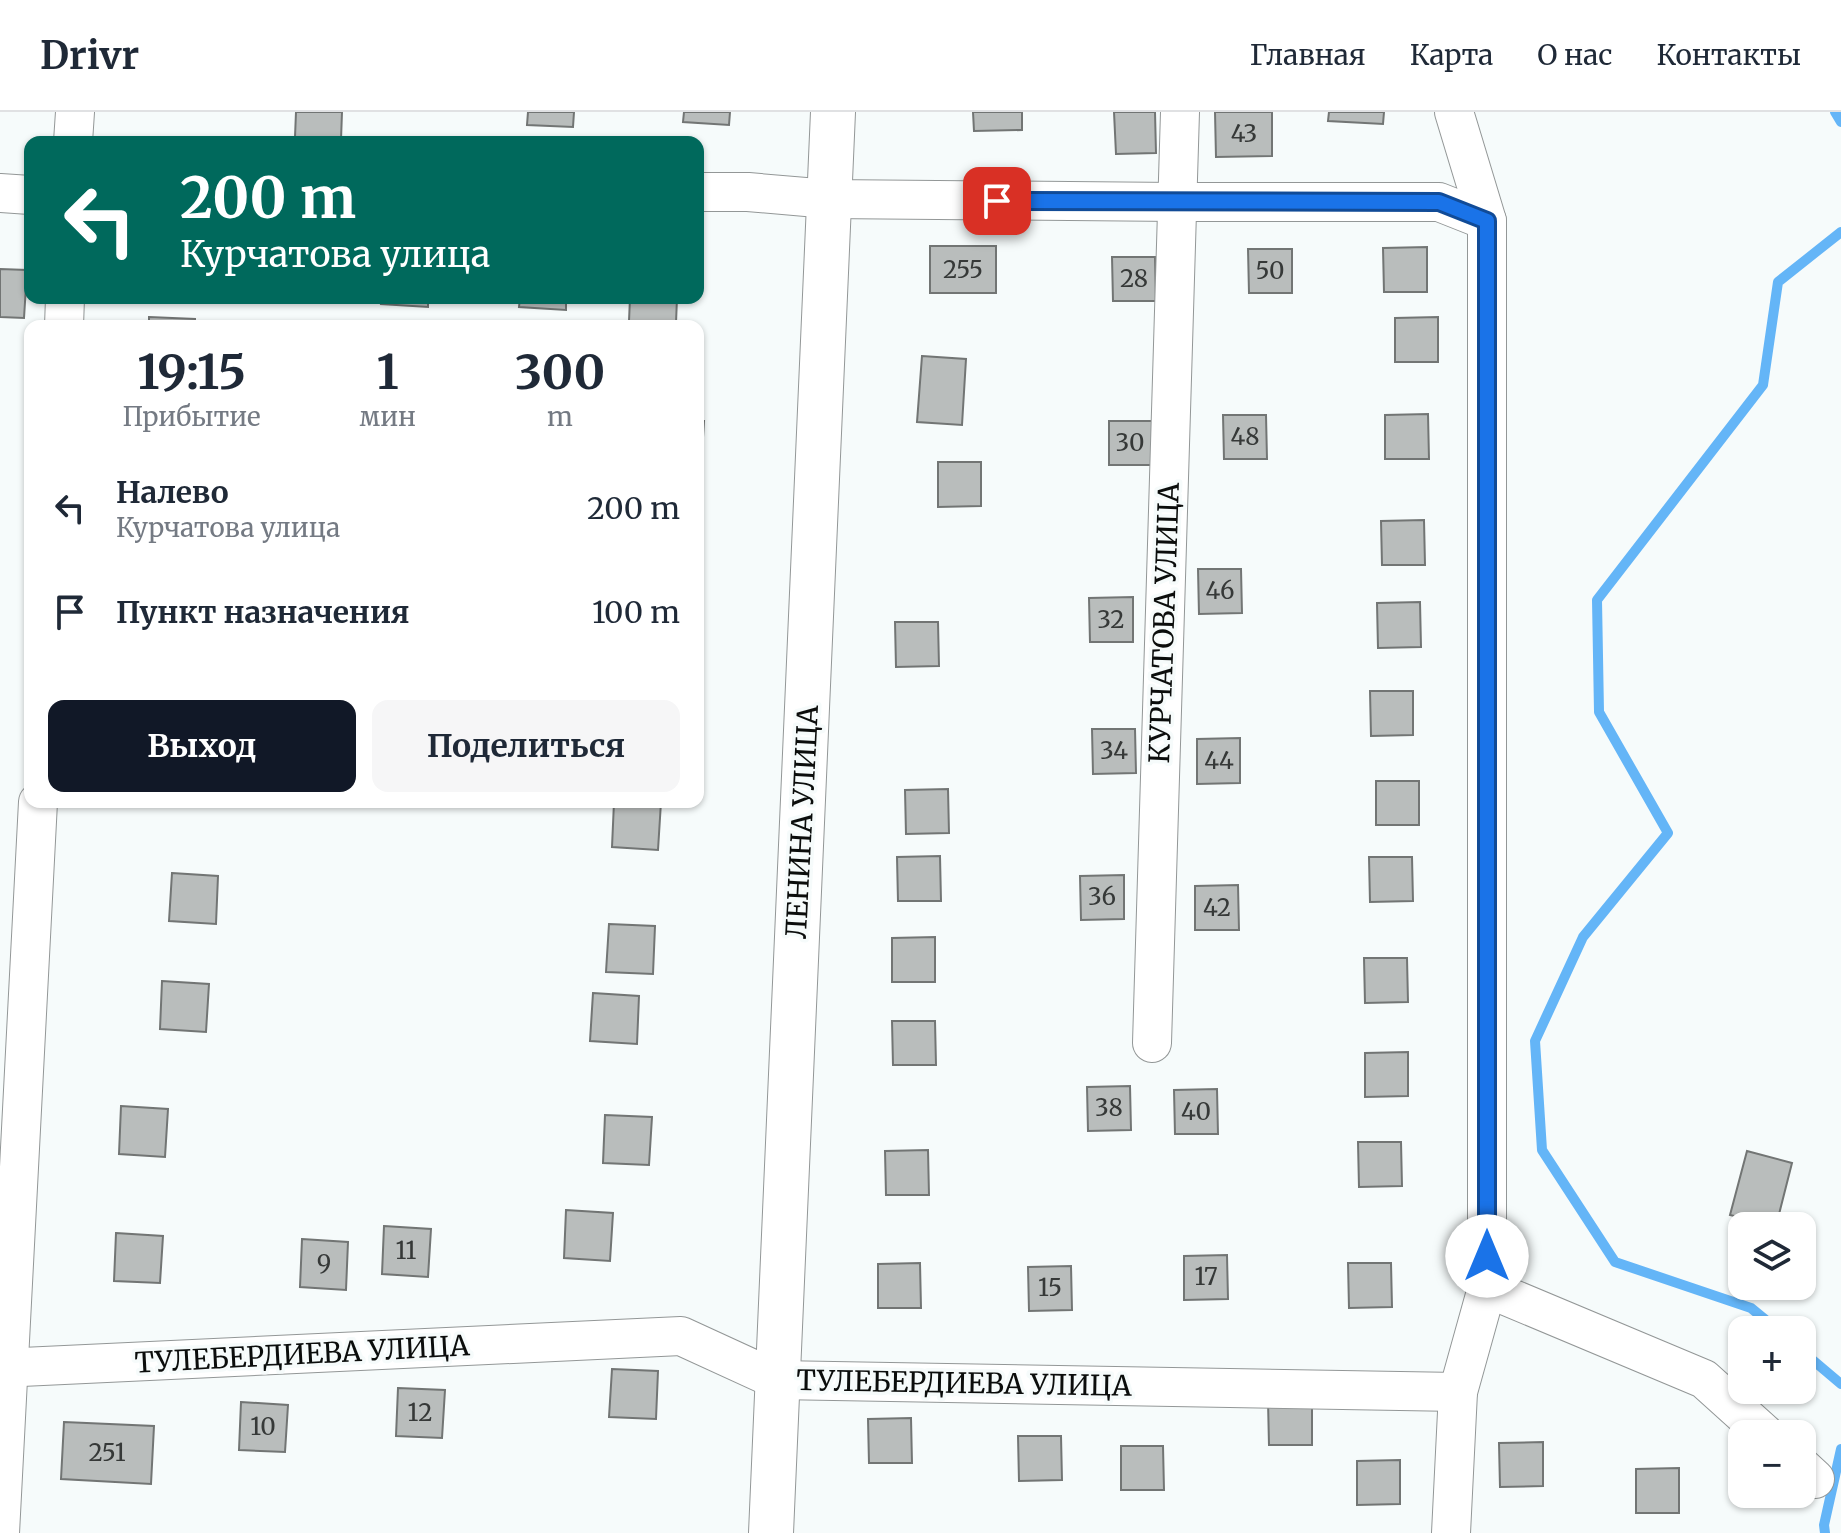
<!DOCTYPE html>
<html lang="ru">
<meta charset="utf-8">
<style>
:root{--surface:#fff;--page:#f6f6f7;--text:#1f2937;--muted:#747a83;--line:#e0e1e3;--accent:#111827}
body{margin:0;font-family:Merriweather,serif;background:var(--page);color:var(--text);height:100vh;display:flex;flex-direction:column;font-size:30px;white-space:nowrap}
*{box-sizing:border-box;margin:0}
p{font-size:26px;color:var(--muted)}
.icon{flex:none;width:44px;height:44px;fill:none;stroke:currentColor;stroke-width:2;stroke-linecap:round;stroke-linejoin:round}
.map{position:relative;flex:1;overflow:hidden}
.details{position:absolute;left:24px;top:208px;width:680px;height:488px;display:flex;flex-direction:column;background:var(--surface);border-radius:16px;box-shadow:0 2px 6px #0004}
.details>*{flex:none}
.guide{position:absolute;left:24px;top:24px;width:680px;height:168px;border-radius:16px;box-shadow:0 2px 6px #0004;background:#00695c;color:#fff;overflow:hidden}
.tools{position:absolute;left:1728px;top:1100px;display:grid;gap:16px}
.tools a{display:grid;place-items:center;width:88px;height:88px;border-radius:16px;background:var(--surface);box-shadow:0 2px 6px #0004;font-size:40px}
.pin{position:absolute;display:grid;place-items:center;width:68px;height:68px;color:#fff;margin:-34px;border-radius:16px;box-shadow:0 4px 12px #0006}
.me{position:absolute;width:88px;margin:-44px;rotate:0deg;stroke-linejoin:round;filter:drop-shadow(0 0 6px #0008)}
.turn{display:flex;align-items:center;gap:28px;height:168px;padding:0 24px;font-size:36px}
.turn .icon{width:104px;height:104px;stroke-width:2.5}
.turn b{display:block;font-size:56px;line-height:68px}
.eta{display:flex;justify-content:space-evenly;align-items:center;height:136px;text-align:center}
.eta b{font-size:48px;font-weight:700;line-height:56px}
.action{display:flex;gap:16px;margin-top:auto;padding:16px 24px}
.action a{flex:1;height:92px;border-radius:16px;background:var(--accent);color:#fff;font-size:32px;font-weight:700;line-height:92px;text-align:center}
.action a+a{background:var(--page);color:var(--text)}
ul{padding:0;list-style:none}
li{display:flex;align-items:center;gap:24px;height:104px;padding:0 24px}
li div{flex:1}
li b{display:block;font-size:30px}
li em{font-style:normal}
header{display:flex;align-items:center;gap:48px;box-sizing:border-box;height:112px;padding:0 40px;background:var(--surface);border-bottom:2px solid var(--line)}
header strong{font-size:38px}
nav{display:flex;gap:44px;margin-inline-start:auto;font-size:28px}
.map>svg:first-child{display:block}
</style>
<header>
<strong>Drivr</strong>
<nav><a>Главная</a><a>Карта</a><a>О нас</a><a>Контакты</a></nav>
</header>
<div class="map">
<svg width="1841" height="1421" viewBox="0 0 1841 1421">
<rect width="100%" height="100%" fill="#f6fbfb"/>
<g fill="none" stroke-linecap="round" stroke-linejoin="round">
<!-- stream -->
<g stroke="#64b5f7" stroke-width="10">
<polyline points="1835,0 1841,10"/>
<polyline points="1778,1218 1751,1196 1615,1150 1542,1038 1535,929 1583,825 1668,721 1599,600 1597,488 1763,273 1778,170 1841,120"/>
<polyline points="1802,1239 1841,1272"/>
<polyline points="1825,1421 1824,1413 1841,1337"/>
</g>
</g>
<!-- building -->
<g fill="#b9bdbc" stroke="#727574" stroke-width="2">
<polygon points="296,0 342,0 341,28 295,25"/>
<polygon points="528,0 574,0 573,15 527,13"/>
<polygon points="684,0 730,0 729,13 683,10"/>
<polygon points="973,0 1022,0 1022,18 974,19"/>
<polygon points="1114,0 1155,0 1156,41 1116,42"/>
<polygon points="1215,0 1272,0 1272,44 1216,45"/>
<polygon points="1329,0 1384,0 1383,12 1328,9"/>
<rect x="930" y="134" width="66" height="47"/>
<polygon points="1427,135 1427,180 1384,180 1383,136"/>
<polygon points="1248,137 1292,137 1292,181 1249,181"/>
<polygon points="1112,145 1155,145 1156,189 1113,189"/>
<polygon points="0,157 27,158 24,206 0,205"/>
<polygon points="382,186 428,186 428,195 381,192"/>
<polygon points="520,186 566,186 566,198 519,195"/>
<polygon points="630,186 677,186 676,211 629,209"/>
<polygon points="149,205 195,207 195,214 149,214"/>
<polygon points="1438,205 1438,250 1395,250 1395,206"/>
<polygon points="922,244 966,247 962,313 917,310"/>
<polygon points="1428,302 1429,347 1385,347 1385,303"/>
<polygon points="1223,303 1266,303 1267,347 1224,347"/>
<polygon points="698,309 704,309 701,358 698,357"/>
<rect x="1109" y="309" width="43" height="44"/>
<polygon points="938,350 981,350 981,394 938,395"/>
<polygon points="1424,408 1425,453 1382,453 1381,409"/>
<polygon points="1198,457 1241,457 1242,501 1199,502"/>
<polygon points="1133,485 1133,530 1090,530 1089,486"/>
<polygon points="1420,490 1421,535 1378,536 1377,491"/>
<polygon points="895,510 938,510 939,554 896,555"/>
<polygon points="1370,579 1413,579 1413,623 1371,624"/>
<polygon points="1092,617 1135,617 1136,661 1093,662"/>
<polygon points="1240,626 1240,671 1197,672 1197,627"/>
<rect x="1376" y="669" width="43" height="44"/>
<polygon points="948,677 949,721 906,722 905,678"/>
<polygon points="614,690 661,690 658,738 612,735"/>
<polygon points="940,744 941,789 898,789 897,745"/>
<polygon points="1369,745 1412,745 1413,789 1370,790"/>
<polygon points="172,761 218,764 216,812 169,809"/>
<polygon points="1124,763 1124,807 1081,808 1080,764"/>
<polygon points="1238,773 1239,818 1195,818 1195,774"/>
<polygon points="609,812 655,814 653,862 606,860"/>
<polygon points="935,825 935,870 892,870 892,826"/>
<polygon points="1364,846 1407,846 1408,890 1365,891"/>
<polygon points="162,869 209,872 206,920 160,917"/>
<polygon points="593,881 639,884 637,932 590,929"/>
<polygon points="892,909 935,909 936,953 893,953"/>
<polygon points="1408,940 1408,984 1365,985 1365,941"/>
<polygon points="1130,974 1131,1018 1088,1019 1087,975"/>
<polygon points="1217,977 1218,1022 1175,1022 1174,978"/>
<polygon points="121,994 168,997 165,1045 119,1042"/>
<polygon points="605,1003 652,1005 649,1053 603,1051"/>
<polygon points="1358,1030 1401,1030 1402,1074 1359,1075"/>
<polygon points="928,1038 929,1083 886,1083 885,1039"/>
<polygon points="1747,1039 1792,1051 1776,1114 1730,1103"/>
<polygon points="566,1098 613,1101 610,1149 564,1146"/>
<polygon points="384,1114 431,1117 428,1165 382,1162"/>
<polygon points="116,1121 163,1124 160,1171 114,1169"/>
<polygon points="302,1127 348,1130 346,1178 300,1175"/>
<polygon points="1227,1143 1228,1187 1184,1188 1184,1144"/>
<polygon points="920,1151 921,1196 878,1196 878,1152"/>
<polygon points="1348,1151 1391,1151 1392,1195 1349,1196"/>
<polygon points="1071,1154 1072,1198 1029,1199 1028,1155"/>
<polygon points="612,1257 658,1259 656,1307 609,1305"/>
<polygon points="398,1276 445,1278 442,1326 396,1324"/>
<polygon points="1268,1289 1312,1289 1312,1333 1269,1333"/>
<polygon points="241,1290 288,1293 285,1340 239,1338"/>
<polygon points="911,1306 912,1351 869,1351 868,1307"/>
<polygon points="64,1310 154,1314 151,1372 61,1367"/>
<polygon points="1018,1324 1061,1324 1062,1368 1019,1369"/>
<polygon points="1543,1330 1543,1374 1500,1375 1499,1331"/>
<polygon points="1121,1334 1163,1334 1164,1378 1121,1378"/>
<polygon points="1400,1348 1400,1392 1357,1393 1357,1349"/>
<polygon points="1679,1356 1679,1401 1636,1401 1636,1357"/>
</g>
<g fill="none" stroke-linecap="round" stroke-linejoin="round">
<defs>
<g id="minor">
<polyline points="73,30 75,0"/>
<polyline points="698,80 748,80 829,87 1177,90 1439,90 1487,109"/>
<polyline points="0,81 30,83"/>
<polyline points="64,214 65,186"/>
<polyline points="1152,931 1180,0"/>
<polyline points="1487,1176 1704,1267 1765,1322"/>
<polyline points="0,1256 681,1224 777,1268 1458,1280"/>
<polyline points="1802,1355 1815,1367"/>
<polyline points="0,1421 38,690"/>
<polyline points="1451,1421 1458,1280 1487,1176 1487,109 1454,0"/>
</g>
<polyline id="secondary" points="771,1421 833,0"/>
</defs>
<!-- minor casing -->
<use href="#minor" stroke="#939797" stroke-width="40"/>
<!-- secondary casing -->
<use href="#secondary" stroke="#939797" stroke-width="46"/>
<!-- minor -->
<use href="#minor" stroke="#fff" stroke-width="38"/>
<!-- secondary -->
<use href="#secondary" stroke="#fff" stroke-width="44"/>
</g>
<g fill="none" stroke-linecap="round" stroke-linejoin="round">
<defs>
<polyline id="route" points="997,89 1439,90 1487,109 1487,1144"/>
</defs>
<!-- route casing -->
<use href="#route" stroke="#114b97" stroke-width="20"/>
<!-- route -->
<use href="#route" stroke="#1a73e8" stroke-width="14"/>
</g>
<g text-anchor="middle" stroke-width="7" stroke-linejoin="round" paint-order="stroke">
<!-- number labels -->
<g font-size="24" fill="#363938">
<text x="1244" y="30">43</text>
<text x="963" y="166">255</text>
<text x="1270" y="167">50</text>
<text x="1134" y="175">28</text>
<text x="1245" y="333">48</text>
<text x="1130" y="339">30</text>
<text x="1220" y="487">46</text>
<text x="1111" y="516">32</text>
<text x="1114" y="647">34</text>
<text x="1219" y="657">44</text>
<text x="1102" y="793">36</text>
<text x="1217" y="804">42</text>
<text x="1109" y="1004">38</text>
<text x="1196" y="1008">40</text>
<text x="406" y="1147">11</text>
<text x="324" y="1160">9</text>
<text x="1206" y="1173">17</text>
<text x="1050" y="1184">15</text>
<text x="420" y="1309">12</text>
<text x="263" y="1323">10</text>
<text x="107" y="1349">251</text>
</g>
<!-- street labels -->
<g font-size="28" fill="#0b0d0c" stroke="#f6fbfb">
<text transform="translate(1164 511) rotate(-88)" y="10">КУРЧАТОВА УЛИЦА</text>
<text transform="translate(802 710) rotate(-87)" y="10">ЛЕНИНА УЛИЦА</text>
<text transform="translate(302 1242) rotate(-3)" y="10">ТУЛЕБЕРДИЕВА УЛИЦА</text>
<text transform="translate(964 1271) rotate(1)" y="10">ТУЛЕБЕРДИЕВА УЛИЦА</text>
</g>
</g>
</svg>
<div class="tools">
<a><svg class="icon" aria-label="layers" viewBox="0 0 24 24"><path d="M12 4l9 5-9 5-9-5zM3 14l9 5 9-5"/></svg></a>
<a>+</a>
<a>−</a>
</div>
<div class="pin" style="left:997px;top:89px;background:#d93025"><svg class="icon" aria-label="arrive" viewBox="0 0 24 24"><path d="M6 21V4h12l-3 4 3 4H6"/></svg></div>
<svg class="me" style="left:1487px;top:1144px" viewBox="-20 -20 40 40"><circle r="19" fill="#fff"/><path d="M0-13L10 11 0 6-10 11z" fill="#1a73e8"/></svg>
<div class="guide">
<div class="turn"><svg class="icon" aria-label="left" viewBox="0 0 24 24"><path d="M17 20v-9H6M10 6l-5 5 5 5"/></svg><div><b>200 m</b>Курчатова улица</div></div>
</div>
<section class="details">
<div class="eta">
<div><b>19:15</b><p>Прибытие</p></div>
<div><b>1</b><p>мин</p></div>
<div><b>300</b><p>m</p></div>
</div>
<ul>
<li><svg class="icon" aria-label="left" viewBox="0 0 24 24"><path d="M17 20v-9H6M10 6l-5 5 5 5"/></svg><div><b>Налево</b><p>Курчатова улица</p></div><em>200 m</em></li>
<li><svg class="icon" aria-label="arrive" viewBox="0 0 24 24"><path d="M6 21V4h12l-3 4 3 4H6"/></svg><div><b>Пункт назначения</b></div><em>100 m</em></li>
</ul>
<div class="action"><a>Выход</a><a>Поделиться</a></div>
</section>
</div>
